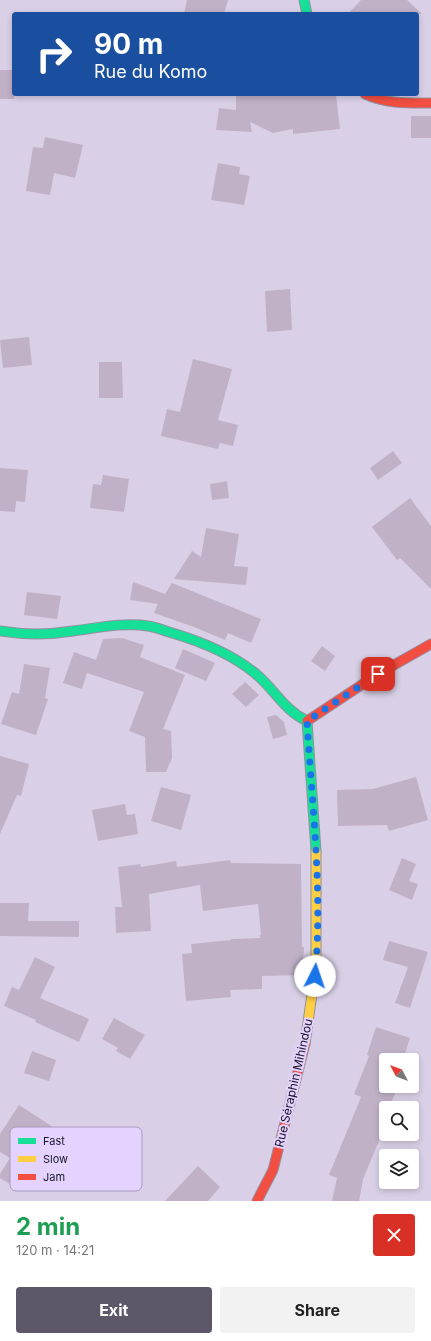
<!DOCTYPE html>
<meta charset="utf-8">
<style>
:root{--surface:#fff;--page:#f2f2f2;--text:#222;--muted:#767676;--accent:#5e5769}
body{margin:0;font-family:Inter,sans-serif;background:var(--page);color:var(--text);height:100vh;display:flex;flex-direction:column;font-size:15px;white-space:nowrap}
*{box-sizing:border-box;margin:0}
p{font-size:13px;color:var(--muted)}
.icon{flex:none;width:22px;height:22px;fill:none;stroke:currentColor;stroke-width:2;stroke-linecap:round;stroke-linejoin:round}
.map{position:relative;height:1201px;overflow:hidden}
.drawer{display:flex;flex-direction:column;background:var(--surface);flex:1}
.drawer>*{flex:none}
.guide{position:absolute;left:12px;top:12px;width:407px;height:84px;border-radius:4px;box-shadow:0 2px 6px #0003;background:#1a4fa0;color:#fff;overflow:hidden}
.needle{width:26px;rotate:311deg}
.fabs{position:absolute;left:379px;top:1053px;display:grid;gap:8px}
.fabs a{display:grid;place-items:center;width:40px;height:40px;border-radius:4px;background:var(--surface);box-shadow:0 2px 6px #0003;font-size:20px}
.pin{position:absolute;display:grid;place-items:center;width:34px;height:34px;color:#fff;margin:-17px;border-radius:8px;box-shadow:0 2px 6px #0006}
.me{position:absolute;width:44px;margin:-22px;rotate:4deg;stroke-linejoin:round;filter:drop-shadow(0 0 3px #0008)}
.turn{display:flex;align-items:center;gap:14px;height:84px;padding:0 16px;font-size:18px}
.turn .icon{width:52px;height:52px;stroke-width:2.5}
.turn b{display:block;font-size:28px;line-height:34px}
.round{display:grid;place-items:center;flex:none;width:42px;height:42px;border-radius:4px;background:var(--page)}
.head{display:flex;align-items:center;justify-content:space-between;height:68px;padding:0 16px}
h1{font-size:24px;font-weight:700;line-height:30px;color:#1e9e55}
.button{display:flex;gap:8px;margin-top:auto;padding:8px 16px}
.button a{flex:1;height:46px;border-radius:4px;background:var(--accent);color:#fff;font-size:16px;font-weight:700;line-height:46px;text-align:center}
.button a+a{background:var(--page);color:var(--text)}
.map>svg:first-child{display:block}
</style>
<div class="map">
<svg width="431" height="1201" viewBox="0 0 431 1201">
<rect width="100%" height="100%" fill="#d9d0e7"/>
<!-- building -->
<g fill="#c0b1c7">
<polygon points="187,0 228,0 224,14 184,14"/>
<polygon points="361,0 407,0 422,14 348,14"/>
<rect x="0" y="70" width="14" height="29"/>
<polygon points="236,94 336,94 340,129 293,134 293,129 273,133 250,122 252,132 216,130 219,108 236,110"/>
<rect x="411" y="116" width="20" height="22"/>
<polygon points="45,137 83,145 75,178 54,173 50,195 26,191 33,147 43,148"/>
<polygon points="218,163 240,167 239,174 250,176 244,205 211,200"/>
<polygon points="290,289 292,330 267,332 265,291"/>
<polygon points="29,337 32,365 3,368 0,340"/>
<polygon points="193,359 232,369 218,420 238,425 233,446 220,443 218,449 161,436 167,409 180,412"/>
<polygon points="99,362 122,362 123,398 99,398"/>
<polygon points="393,451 402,463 378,480 370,468"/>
<polygon points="0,468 28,470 25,502 16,501 15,512 0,511"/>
<polygon points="103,475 129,479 124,512 90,508 93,484 101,485"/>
<polygon points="227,481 229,498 212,500 210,484"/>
<polygon points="410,498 431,526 431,589 400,558 397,560 372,527"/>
<polygon points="206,528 239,534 234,566 248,567 246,585 174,579 192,551 201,557"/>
<polygon points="133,582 165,594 172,583 261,619 251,643 228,633 225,640 194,627 154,613 158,604 130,600"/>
<polygon points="27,592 61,596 57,619 24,615"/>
<polygon points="122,638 144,645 140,657 185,675 163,729 171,731 172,758 166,772 146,772 145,737 129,731 144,692 87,673 82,689 63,683 74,652 96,660 103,639"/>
<polygon points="322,646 335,656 325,671 311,661"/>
<polygon points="183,649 215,663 206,681 175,668"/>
<polygon points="24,664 50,668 45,698 48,699 36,735 1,724 12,692 19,694"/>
<polygon points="245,682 259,695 246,707 232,694"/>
<polygon points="276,715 284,722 287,735 273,739 267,717"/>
<polygon points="0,756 29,764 21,796 17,795 0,834"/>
<polygon points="416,777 428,820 389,831 387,825 338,826 337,790 373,789"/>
<polygon points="161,787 191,795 181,830 151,821"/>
<polygon points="125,804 127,815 135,814 138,834 98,841 92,810"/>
<polygon points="402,858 416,864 409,881 418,884 412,900 389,890"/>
<polygon points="230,860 231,863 301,864 302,947 304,947 302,975 262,976 262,989 230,990 231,997 186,1001 182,954 192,953 191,944 231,940 231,939 260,938 260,935 261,935 258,904 203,911 200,885 149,894 151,931 116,933 115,907 122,907 118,867 140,864 141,867 176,861 177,867"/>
<polygon points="0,903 29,903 28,921 79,921 79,937 0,936"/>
<polygon points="389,941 428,952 410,1008 395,1003 408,967 383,960"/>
<polygon points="35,957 55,967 40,998 89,1019 79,1042 35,1022 36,1020 4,1006 12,987 19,990"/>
<polygon points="114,1018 145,1035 130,1059 116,1051 118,1048 102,1039"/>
<polygon points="376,1027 410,1038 403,1060 386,1060 386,1086 398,1086 389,1108 386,1108 386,1116 381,1128 384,1129 363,1179 359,1201 332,1201 337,1178 329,1175 361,1097 354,1094 369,1056 367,1055"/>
<polygon points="32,1051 56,1060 49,1081 24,1073"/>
<polygon points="19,1105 56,1129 16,1188 0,1178 0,1174 10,1158 0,1152 0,1134"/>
<polygon points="198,1166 220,1187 208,1201 165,1201"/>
</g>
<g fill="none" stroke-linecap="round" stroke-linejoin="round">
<defs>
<g id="fast">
<polyline points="304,0 307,14"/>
<path d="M0,631C25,635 48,635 73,631C97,628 124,622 148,626C156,627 162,630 169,632C200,641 231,653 256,674C275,690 284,710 307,721"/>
<polyline points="307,721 316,851"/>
</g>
<polyline id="slow" points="305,1044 316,965 316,851"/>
<g id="jam">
<path d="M365,94C386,104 408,103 431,103"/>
<polyline points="307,721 378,674 431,644"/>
<polyline points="257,1201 273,1170 305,1044"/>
</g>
</defs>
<!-- fast casing -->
<use href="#fast" stroke="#958fa0" stroke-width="11"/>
<!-- slow casing -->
<use href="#slow" stroke="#958fa0" stroke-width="11"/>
<!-- jam casing -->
<use href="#jam" stroke="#958fa0" stroke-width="11"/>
<!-- fast -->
<use href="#fast" stroke="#16e098" stroke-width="9"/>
<!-- slow -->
<use href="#slow" stroke="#ffcf43" stroke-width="9"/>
<!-- jam -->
<use href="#jam" stroke="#f24e42" stroke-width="9"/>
</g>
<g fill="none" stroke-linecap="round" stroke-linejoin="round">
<!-- route -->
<path stroke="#1a73e8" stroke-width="7" stroke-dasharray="0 12.6" d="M315,976C323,892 312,805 307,721L378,674"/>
</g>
<g text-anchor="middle" stroke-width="4" stroke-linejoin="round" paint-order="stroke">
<!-- street labels -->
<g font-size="12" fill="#1c1625" stroke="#e4d3ff">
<text transform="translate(294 1083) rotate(-77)" y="4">Rue Séraphin Mihindou</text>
</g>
</g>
<!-- legend -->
<rect x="10" y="1127" width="132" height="64" rx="6" fill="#e4d3ff" stroke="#a89abe" stroke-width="1"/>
<rect x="18" y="1138" width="18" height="6" fill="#16e098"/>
<rect x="18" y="1156" width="18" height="6" fill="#ffcf43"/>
<rect x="18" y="1174" width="18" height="6" fill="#f24e42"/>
<g font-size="11" fill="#1c1625">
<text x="43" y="1145">Fast</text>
<text x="43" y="1163">Slow</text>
<text x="43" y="1181">Jam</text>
</g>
</svg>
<div class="fabs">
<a><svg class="needle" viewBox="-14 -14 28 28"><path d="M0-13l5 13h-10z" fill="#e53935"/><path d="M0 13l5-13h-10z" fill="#767676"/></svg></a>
<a><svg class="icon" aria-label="search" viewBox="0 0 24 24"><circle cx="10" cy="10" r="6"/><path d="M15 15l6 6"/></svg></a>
<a><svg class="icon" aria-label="layers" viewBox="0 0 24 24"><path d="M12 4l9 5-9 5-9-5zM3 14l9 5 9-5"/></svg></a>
</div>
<div class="pin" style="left:378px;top:674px;background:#d93025"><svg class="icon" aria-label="arrive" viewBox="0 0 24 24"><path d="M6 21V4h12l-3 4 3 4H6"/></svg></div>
<svg class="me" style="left:315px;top:976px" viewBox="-20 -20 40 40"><circle r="19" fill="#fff"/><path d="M0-13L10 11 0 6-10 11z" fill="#1a73e8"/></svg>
<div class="guide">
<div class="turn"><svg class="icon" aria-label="right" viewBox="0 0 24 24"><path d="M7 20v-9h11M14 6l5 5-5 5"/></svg><div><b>90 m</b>Rue du Komo</div></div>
</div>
</div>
<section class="drawer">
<div class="head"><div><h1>2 min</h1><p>120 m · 14:21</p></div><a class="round" style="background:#d93025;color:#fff"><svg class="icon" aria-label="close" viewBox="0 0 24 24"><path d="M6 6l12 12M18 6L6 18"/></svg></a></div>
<div class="button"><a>Exit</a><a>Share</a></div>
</section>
